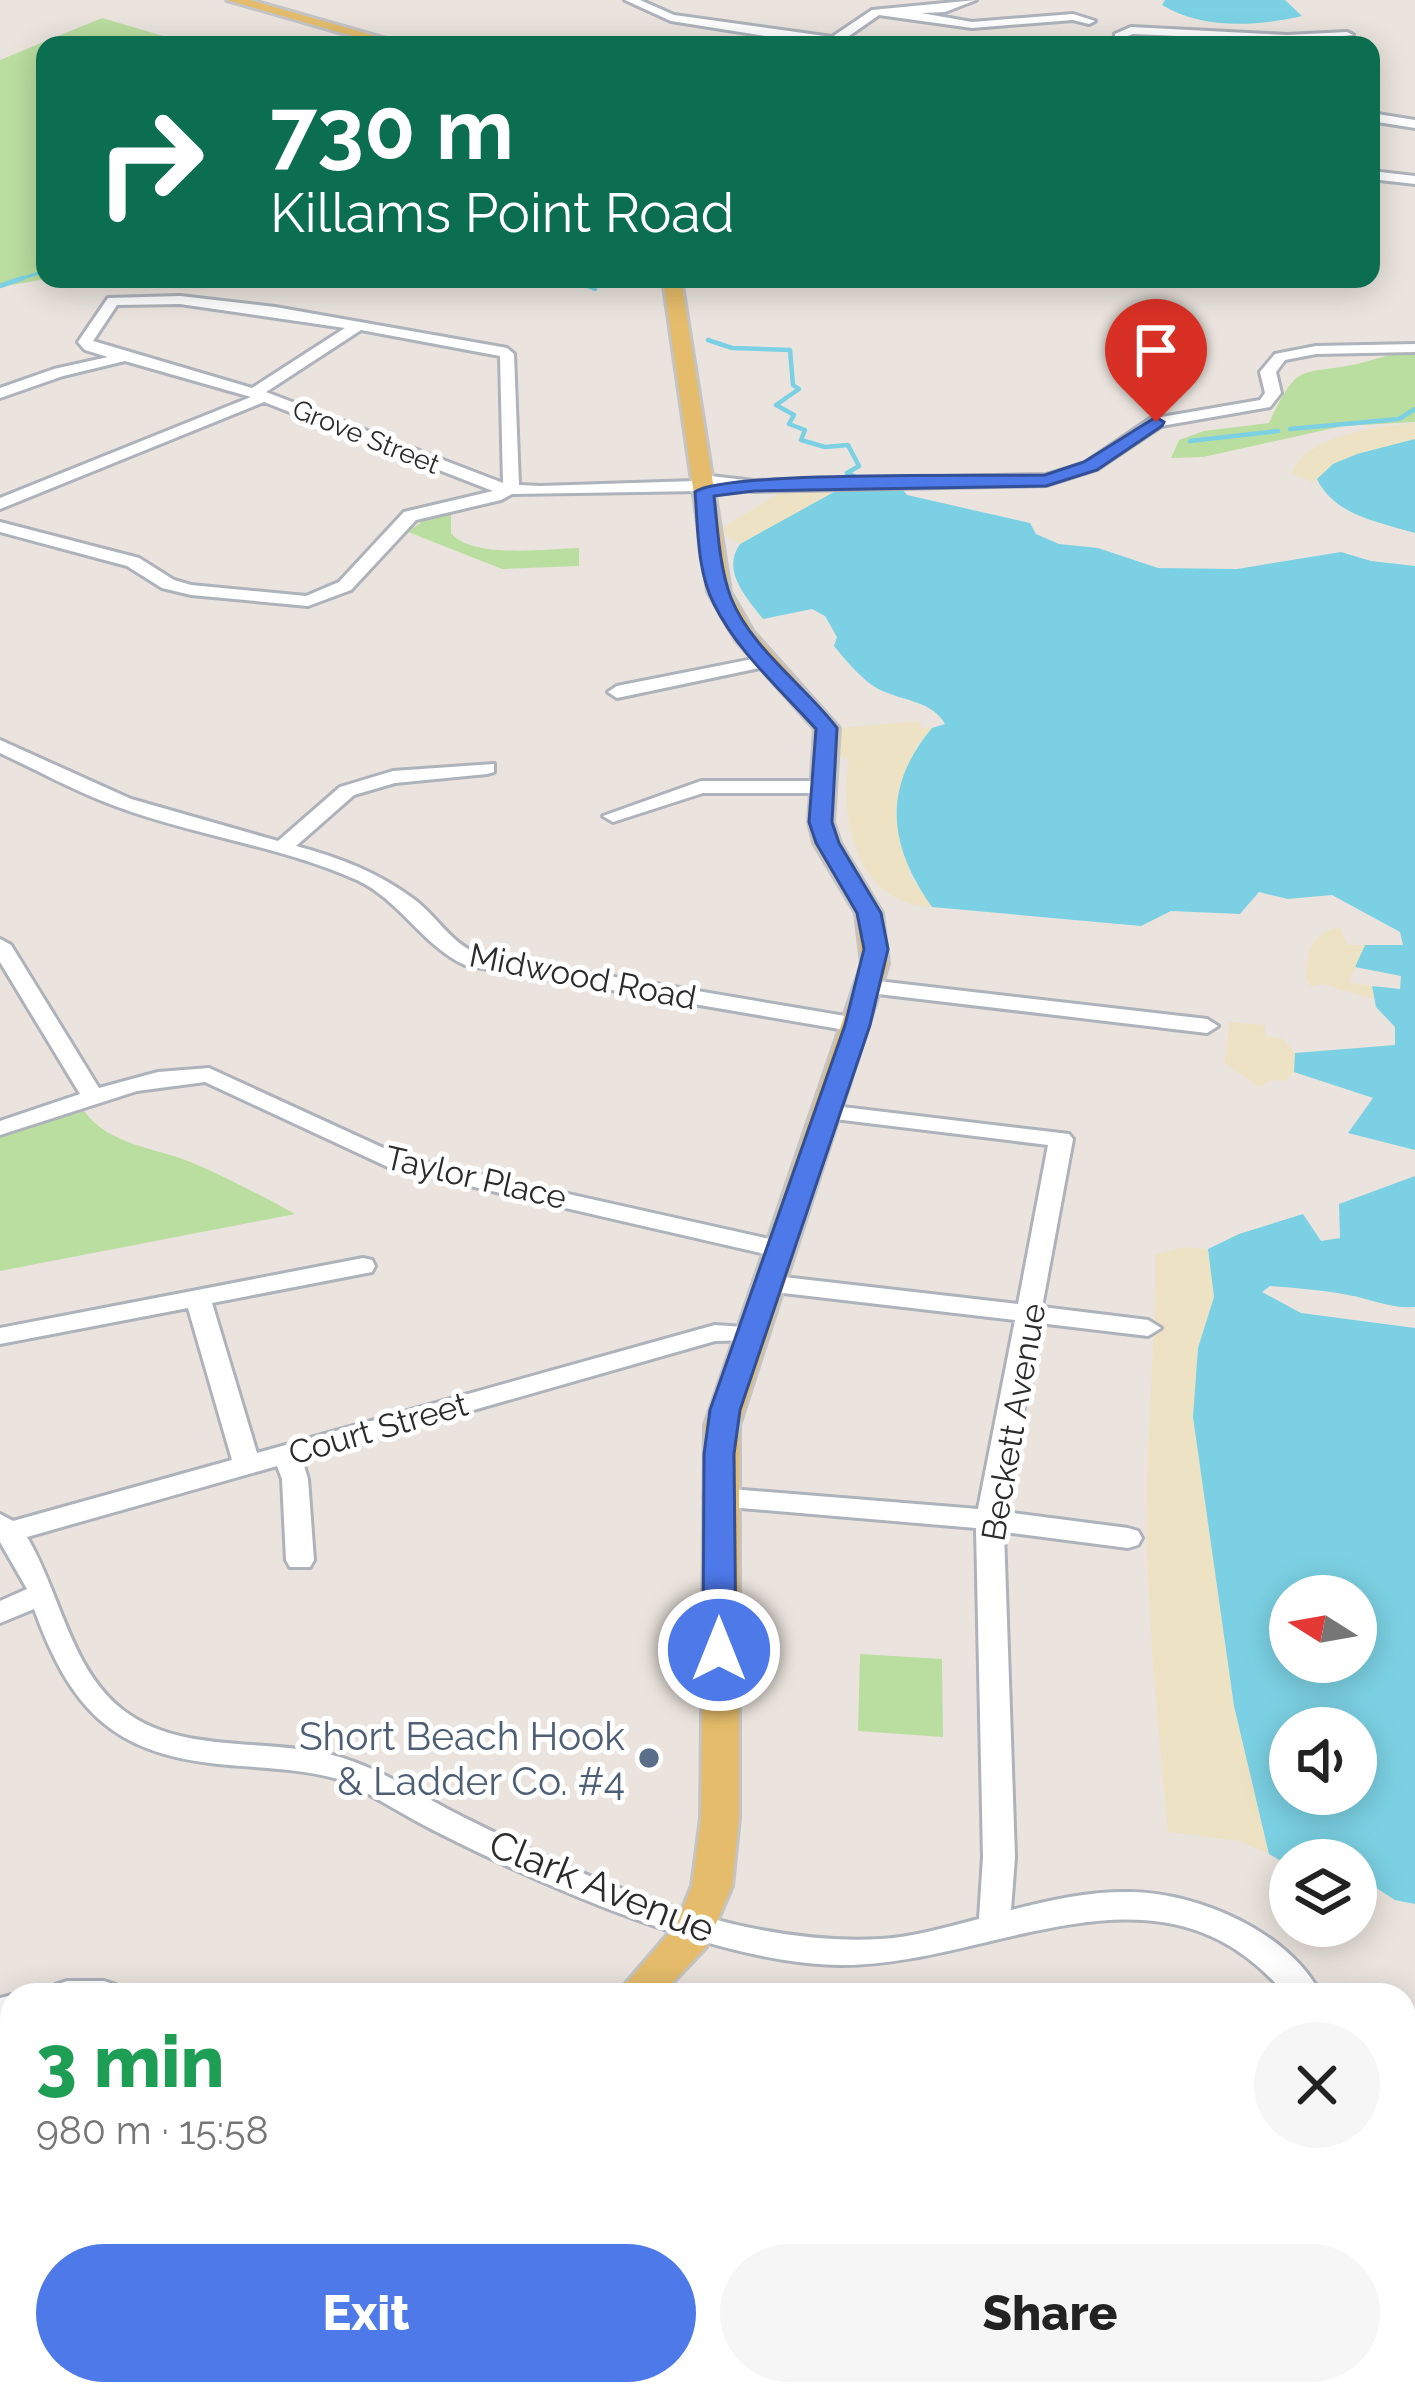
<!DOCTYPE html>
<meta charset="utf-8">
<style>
:root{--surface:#fff;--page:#f6f6f6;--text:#222;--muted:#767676;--accent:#4d79e9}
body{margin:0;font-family:Raleway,sans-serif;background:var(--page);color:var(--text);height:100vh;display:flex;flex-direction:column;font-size:45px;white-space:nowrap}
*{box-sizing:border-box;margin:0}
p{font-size:39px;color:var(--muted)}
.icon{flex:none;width:66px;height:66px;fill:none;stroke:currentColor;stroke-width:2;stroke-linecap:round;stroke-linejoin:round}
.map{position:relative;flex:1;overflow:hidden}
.drawer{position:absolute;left:0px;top:1983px;width:1416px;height:423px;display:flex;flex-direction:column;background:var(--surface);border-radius:36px 36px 0 0;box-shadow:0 6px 30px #0003}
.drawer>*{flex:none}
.guide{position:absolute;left:36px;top:36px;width:1344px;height:252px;border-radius:24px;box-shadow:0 6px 30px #0003;background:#0b6e4f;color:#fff;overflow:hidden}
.needle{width:78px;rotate:281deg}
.buttons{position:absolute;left:1269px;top:1575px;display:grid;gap:24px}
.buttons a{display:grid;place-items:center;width:108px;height:108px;border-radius:50%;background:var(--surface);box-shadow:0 6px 30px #0003;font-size:60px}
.pin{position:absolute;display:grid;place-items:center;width:102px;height:102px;color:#fff;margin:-123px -51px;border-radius:50% 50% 50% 0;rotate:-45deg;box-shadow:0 0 12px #0007}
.pin .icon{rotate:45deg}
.me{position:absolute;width:132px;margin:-66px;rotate:0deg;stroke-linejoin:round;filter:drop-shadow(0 0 9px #0008)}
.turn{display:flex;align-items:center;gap:42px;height:252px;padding:0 36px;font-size:54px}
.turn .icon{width:156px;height:156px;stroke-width:2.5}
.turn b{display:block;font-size:84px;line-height:102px}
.round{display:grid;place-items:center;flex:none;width:126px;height:126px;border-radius:63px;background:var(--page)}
.headline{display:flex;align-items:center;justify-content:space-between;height:204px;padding:0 36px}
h1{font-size:72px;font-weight:800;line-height:90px;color:#1e9e55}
.cta{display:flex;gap:24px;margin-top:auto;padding:24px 36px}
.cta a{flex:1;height:138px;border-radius:72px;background:var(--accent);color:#fff;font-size:48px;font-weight:800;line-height:138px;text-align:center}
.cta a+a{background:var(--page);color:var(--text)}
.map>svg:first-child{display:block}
</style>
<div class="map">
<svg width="1415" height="2404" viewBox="0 0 1415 2404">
<rect width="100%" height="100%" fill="#ebe4de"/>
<!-- green -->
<g fill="#badda0">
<polygon points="102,18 194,45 45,45 46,279 0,287 0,60"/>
<path d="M1415,352V422L1343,426L1203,457L1171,458L1179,440L1204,431L1269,423C1299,361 1297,376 1357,364C1378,359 1393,352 1415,352Z"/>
<path d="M451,510V533C472,559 546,549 579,548V566L502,569L408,532L428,517Z"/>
<path d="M84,1111C110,1146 155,1147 193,1163C228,1178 262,1196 295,1214L0,1271V1135Z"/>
<polygon points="860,1654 942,1659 943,1737 858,1731"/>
</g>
<!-- sand -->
<g fill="#ede3c4">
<path d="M1415,423V439L1333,464L1314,483L1291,473C1309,434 1376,427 1415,423Z"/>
<polygon points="843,487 740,544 722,533 722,528 787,488"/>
<path d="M918,721L922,728H932L916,747L909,874L932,907C856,904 839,820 849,758L840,756V728Z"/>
<path d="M1339,927L1348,945H1365L1349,982L1372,986L1374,999L1323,984L1311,986L1306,979C1307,950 1310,935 1339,927Z"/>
<polygon points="1229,1022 1265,1025 1265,1036 1283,1039 1295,1053 1294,1072 1286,1081 1271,1080 1259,1087 1225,1063"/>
<path d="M1184,1247L1208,1249L1214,1297L1198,1348L1193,1417L1234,1706L1269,1854L1239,1841L1168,1832C1158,1719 1145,1607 1147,1493C1148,1413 1156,1335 1155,1255Z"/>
</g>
<!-- water -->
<g fill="#7bd1e3" fill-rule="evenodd">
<path d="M1165,0H1285L1302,16C1257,26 1203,30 1162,5Z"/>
<path d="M1415,439V533C1379,522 1335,516 1317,479L1333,464L1357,454Z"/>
<path d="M843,487H901L907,495L1030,523L1036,534L1059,544L1098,548L1158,568L1237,569L1341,552L1371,561L1415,566V1150L1348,1133L1373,1098L1294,1072L1295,1053L1395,1045V1027L1376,1007L1372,986L1400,989L1401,976L1355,967L1365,945H1403L1400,932L1332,895L1288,899L1259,892L1240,914L1171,911L1141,926L932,907C889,846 881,789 932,728L945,724C933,702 906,701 885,692C866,685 848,663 834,646L837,637L825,616L812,609L763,619C746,597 721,571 740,544Z"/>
<path d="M1415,1176V1307C1390,1309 1372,1299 1348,1295C1323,1290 1296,1288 1270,1286L1262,1292L1301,1313L1415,1328V1904L1395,1900L1356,1875V1860H1290V1866L1269,1854L1234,1706L1193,1417L1198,1348L1214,1297L1208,1249L1239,1234L1303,1214L1321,1241L1340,1238L1339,1204ZM1356,1596V1662H1290V1596ZM1290,1728H1356V1794H1290Z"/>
<polygon points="0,2271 12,2283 12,2394 535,2394 572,2404 0,2404"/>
</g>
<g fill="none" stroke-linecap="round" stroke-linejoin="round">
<!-- stream-far1 -->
<polyline stroke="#7bd1e3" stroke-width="3" points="14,281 45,271"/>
<!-- stream -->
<g stroke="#7bd1e3" stroke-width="4.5">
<polyline points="558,281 573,283"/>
<polyline points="586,285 595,289"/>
<polyline points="0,286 23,278"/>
<polyline points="708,340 732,348 790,350 793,385 799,389 776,405 794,415 789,424 805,430 801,440 825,447 848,445 859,466 847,473 866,481"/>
<polyline points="1290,429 1399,419 1415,409"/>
<polyline points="1190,441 1278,431"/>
</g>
<defs>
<g id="minor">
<polygon points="625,0 640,0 674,15 832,37 872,10 976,0 945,12 921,13 972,22 1073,14 1095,21 1089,24 1073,20 972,28 879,15 836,45 822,45 671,21"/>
<polygon points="1131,27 1287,35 1347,32 1353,35 1287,41 1133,34 1125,37 1126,45 1114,45 1115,34"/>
<polygon points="1371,113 1415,120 1415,128 1371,121"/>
<polygon points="1371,171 1415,176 1415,184 1371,179"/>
<path d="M180,296L275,307L507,348L514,354L519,485L540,486L695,481L702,475L754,481L1046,475L1085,463L1150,419L1260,400L1265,393L1260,372L1275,354L1316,346L1415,344V352L1316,354L1285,360L1276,372L1281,393L1270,407L1161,426L1097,469L1047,485L754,491L711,486L703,491L512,494L501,500L416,520L351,590L308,606L191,595L162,588L127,566L0,532V522L139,558L174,580L191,585L306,596L339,582L404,512L493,491L264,402L0,509V498L251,397L125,361L63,376L0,398V388L54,369L108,357L85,350L78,342L108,298ZM180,304L345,328L252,388L93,341L117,305ZM361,330L500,356L503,483L266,392Z"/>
<polygon points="768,656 777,661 774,665 617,698 608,692 617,686"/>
<path d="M0,740L131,799L278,841L340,787L393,771L494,764V772L487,774L395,783L354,795L296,846C340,858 378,872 415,900C438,918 451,943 478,954L857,1018L868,1025L857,1032L465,965C423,946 400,900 357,880C281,846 196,836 118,807C78,793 39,771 0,753Z"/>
<polygon points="701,781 822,781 832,787 822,793 703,793 613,822 603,816"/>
<polygon points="0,939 11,945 99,1088 158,1072 209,1068 403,1157 778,1241 790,1249 778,1257 388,1167 205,1082 137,1091 0,1135 0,1121 80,1094 0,962"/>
<polygon points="869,980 1207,1019 1218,1026 1207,1033 861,992 858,987"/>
<path d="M826,1105L1069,1134L1073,1139L1042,1307L1148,1320L1161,1328L1148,1336L1039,1323L1005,1512L1128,1528L1138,1531L1142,1538L1138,1545L1128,1548L1004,1532L1015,1857L1011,1910C1050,1900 1090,1891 1131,1892C1198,1893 1290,1932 1321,1995H1286C1160,1844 995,1966 840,1965C721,1964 549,1888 443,1835C407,1818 375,1795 338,1779C299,1768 259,1768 218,1764C111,1753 70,1708 34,1609L0,1623V1601L27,1589L0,1542V1514L13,1521L232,1460L188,1308L0,1344V1328L363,1258L372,1260L375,1266L372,1272L212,1303L257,1453L715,1325L758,1328L762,1334L758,1340L715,1341L302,1459L308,1479L314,1560L310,1567H290L286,1560L282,1479L277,1466L27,1537C60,1592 70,1669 123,1710C184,1757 273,1736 343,1758C387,1772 424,1798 465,1818C590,1880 737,1947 881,1939C914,1937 947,1927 979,1919L983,1857L976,1528L718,1506L708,1504L704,1497L708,1490L718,1488L978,1509L1015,1320L766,1291L754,1283L766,1275L1018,1304L1048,1145L818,1117L814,1112L818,1107Z"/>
<polygon points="67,1981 104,1981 116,1985 120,1995 51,1995 55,1985"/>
<polygon points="12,1995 12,2023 0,2026 0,1998"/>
<polygon points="1404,2134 1415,2138 1415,2173 1404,2169"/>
</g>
<g id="major">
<polygon points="227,0 250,0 407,45 384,45"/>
<polygon points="663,279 681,279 730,592 753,632 839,728 833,822 840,843 882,913 888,964 739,1425 739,1818 732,1886 706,1947 661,1995 616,1995 676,1925 692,1886 701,1818 705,1425 862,964 856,913 814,843 809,822 815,729 736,640 708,592"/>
<polygon points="12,2378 12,2394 49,2394 45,2404 0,2404 0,2385"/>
</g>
</defs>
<!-- minor casing -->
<use href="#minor" stroke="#aeb2ba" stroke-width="6"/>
<!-- major casing -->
<use href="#major" stroke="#c4c4c4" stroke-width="6"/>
<!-- minor -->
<use href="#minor" fill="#fff" fill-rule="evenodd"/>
<!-- major -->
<use href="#major" fill="#e4bc6b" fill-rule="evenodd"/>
</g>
<!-- route -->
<path fill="#4d79e9" stroke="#324f97" stroke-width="3" d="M1156,417L1164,422L1162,426L1097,470L1046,486L754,491L714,496C718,530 719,566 731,598C751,648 805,686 837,728L832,822L839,843L881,913L888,949L870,1025L740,1410L734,1454L736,1650L731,1659H708L703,1650L704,1454L710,1410L845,1025L864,949L857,913L816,843L809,822L816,729C781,690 737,651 714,604C697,571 698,528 695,492C724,471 990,476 1045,475L1084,462Z"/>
<!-- markers -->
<circle fill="#5c6f8a" stroke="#fff" stroke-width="4.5" cx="649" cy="1758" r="12"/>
<g text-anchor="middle" stroke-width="10" stroke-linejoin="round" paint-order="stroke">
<!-- far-street labels -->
<g font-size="27" fill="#2b2b2b" stroke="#fff">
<text transform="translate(366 437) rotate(22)" y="9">Grove Street</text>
</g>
<!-- street labels -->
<g font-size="33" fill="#2b2b2b" stroke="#fff">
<text transform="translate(583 976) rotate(11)" y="12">Midwood Road</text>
<text transform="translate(476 1177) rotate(13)" y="12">Taylor Place</text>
<text transform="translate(1013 1422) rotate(-80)" y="12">Beckett Avenue</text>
<text transform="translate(378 1428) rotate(-16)" y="12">Court Street</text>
</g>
<!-- near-service labels -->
<g font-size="39" fill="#4e5e75" stroke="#fff" text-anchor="end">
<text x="625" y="1750">Short Beach Hook<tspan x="625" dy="45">&amp; Ladder Co. #4</tspan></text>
</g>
<!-- near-street labels -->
<g font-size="39" fill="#2b2b2b" stroke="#fff">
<text transform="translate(602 1886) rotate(22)" y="14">Clark Avenue</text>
</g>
</g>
</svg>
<div class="buttons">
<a><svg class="needle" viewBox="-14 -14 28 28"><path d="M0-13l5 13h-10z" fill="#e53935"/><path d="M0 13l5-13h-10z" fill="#767676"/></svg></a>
<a><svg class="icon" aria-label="sound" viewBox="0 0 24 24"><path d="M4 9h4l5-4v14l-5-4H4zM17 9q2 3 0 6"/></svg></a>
<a><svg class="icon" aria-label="layers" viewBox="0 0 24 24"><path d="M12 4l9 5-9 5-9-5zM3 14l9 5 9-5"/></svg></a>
</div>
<div class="pin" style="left:1156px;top:422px;background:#d93025"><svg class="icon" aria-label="arrive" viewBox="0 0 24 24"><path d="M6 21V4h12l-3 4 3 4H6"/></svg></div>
<svg class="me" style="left:719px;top:1650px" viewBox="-20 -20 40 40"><circle r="17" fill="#4d79e9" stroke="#fff" stroke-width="3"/><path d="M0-11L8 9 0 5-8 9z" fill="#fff"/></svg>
<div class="guide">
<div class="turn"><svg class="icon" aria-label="right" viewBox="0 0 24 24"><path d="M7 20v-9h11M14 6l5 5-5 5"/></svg><div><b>730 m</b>Killams Point Road</div></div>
</div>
<section class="drawer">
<div class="headline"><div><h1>3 min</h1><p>980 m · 15:58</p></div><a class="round"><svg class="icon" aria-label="close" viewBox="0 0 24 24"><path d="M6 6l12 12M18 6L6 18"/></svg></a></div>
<div class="cta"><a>Exit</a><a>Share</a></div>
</section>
</div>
